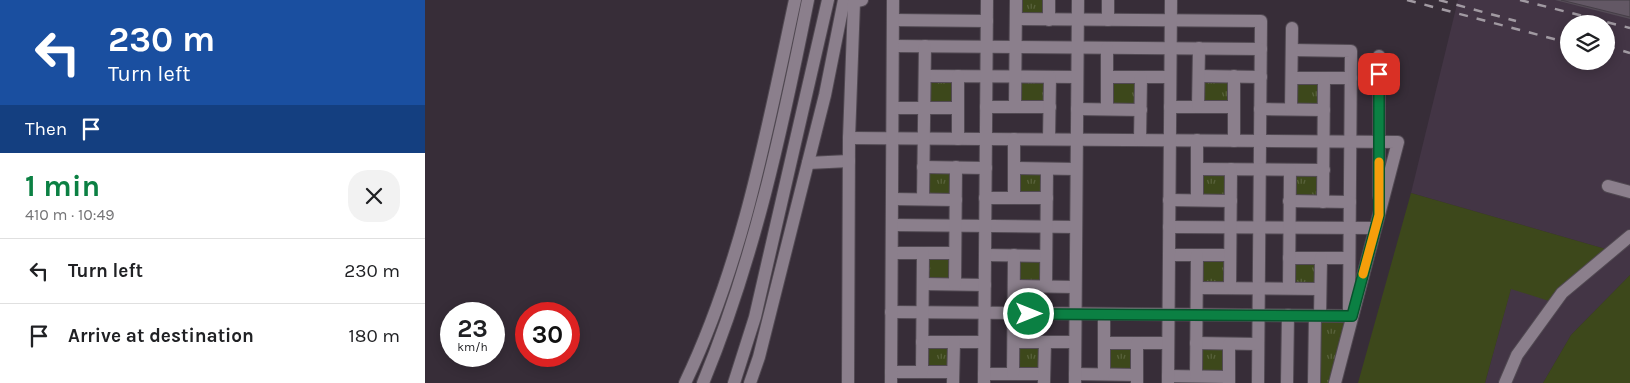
<!DOCTYPE html>
<meta charset="utf-8">
<style>
:root{--surface:#fff;--page:#f2f2f2;--text:#202124;--muted:#757577;--line:#e0e0e0;--accent:#0b8043}
body{margin:0;font-family:Karla,sans-serif;background:var(--page);color:var(--text);height:100vh;display:flex;flex-direction:column;font-size:19px;white-space:nowrap}
*{box-sizing:border-box;margin:0}
p{font-size:16px;color:var(--muted)}
.icon{flex:none;width:28px;height:28px;fill:none;stroke:currentColor;stroke-width:2;stroke-linecap:round;stroke-linejoin:round}
.map{position:relative;flex:1;overflow:hidden}
.details{display:flex;flex-direction:column;background:var(--surface);width:425px}
.details>*{flex:none}
.hud{background:#1a4fa0;color:#fff;overflow:hidden}
.fabs{position:absolute;left:1135px;top:15px;display:grid;gap:10px}
.fabs a{display:grid;place-items:center;width:55px;height:55px;border-radius:50%;background:var(--surface);box-shadow:0 2px 12px #0003;font-size:25px}
.speed{position:absolute;left:15px;top:302px;display:flex;gap:10px;font-size:25px;font-weight:700;text-align:center}
.speed>*{display:grid;place-content:center;width:65px;height:65px;border-radius:50%;background:var(--surface);box-shadow:0 2px 12px #0003;line-height:1}
.speed small{font-size:12px;font-weight:400}
.speed .limit{border:8px solid #d22;background:#fff;color:#111}
.pin{position:absolute;display:grid;place-items:center;width:42px;height:42px;color:#fff;margin:-21px;border-radius:10px;box-shadow:0 2px 8px #0006}
.me{position:absolute;width:55px;margin:-28px;rotate:90deg;stroke-linejoin:round;filter:drop-shadow(0 0 4px #0008)}
.turn{display:flex;align-items:center;gap:18px;height:105px;padding:0 25px;font-size:22px}
.turn .icon{width:65px;height:65px;stroke-width:2.5}
.turn b{display:block;font-size:35px;line-height:42px}
.then{display:flex;align-items:center;height:48px;padding:0 25px;background:#0003;gap:10px;font-size:19px}
.round{display:grid;place-items:center;flex:none;width:52px;height:52px;border-radius:20px;background:var(--page)}
.summary{display:flex;align-items:center;justify-content:space-between;height:85px;padding:0 25px}
h1{font-size:30px;font-weight:700;line-height:38px;color:var(--accent)}
ul{padding:0;list-style:none}
li{display:flex;align-items:center;gap:15px;height:65px;padding:0 25px;border-top:1px solid var(--line)}
li div{flex:1}
li b{display:block;font-size:19px}
li em{font-style:normal}
main{display:flex;flex:1;min-height:0}
.map>svg:first-child{display:block}
</style>
<main>
<section class="details">
<div class="hud">
<div class="turn"><svg class="icon" aria-label="left" viewBox="0 0 24 24"><path d="M17 20v-9H6M10 6l-5 5 5 5"/></svg><div><b>230 m</b>Turn left</div></div>
<div class="then">Then<svg class="icon" aria-label="arrive" viewBox="0 0 24 24"><path d="M6 21V4h12l-3 4 3 4H6"/></svg></div>
</div>
<div class="summary"><div><h1>1 min</h1><p>410 m · 10:49</p></div><a class="round"><svg class="icon" aria-label="close" viewBox="0 0 24 24"><path d="M6 6l12 12M18 6L6 18"/></svg></a></div>
<ul>
<li><svg class="icon" aria-label="left" viewBox="0 0 24 24"><path d="M17 20v-9H6M10 6l-5 5 5 5"/></svg><div><b>Turn left</b></div><em>230 m</em></li>
<li><svg class="icon" aria-label="arrive" viewBox="0 0 24 24"><path d="M6 21V4h12l-3 4 3 4H6"/></svg><div><b>Arrive at destination</b></div><em>180 m</em></li>
</ul>
</section>
<div class="map">
<svg width="1205" height="383" viewBox="0 0 1205 383">
<defs>
<pattern id="park-tufts" width="24" height="20" patternUnits="userSpaceOnUse" patternTransform="scale(1.25)"><rect width="24" height="20" fill="#3d481b"/><path d="M3 7l-1-3M5 7V3M7 7l1-3M15 17l-1-3M17 17v-4M19 17l1-3" fill="none" stroke="#59623c"/></pattern>
</defs>
<rect width="100%" height="100%" fill="#372d38"/>
<!-- built -->
<path fill="#433545" fill-rule="evenodd" d="M1033,0H1205V275L1146,335L1118,383H1060L1086,288L1184,250L986,193ZM1144,24H1181V61H1144Z"/>
<!-- grass -->
<g fill="#3d481b">
<polygon points="986,193 1184,250 1124,301 1086,289 1060,383 933,383"/>
<polygon points="1205,275 1205,383 1118,383 1146,335"/>
</g>
<!-- park -->
<g fill="url(#park-tufts)">
<rect x="595" y="0" width="26" height="17"/>
<polygon points="595,78 621,78 620,104 594,103"/>
<polygon points="686,79 712,80 711,105 685,105"/>
<polygon points="776,79 806,79 806,104 777,104"/>
<polygon points="505,80 531,80 530,105 504,105"/>
<polygon points="897,81 897,106 868,107 867,82"/>
<rect x="501" y="171" width="26" height="25"/>
<rect x="592" y="171" width="26" height="25"/>
<rect x="774" y="173" width="29" height="25"/>
<rect x="866" y="173" width="30" height="25"/>
<rect x="501" y="255" width="26" height="26"/>
<polygon points="592,258 618,259 618,284 592,284"/>
<polygon points="773,259 803,259 803,284 774,284"/>
<rect x="865" y="261" width="30" height="25"/>
<polygon points="894,321 924,321 907,383 892,383"/>
<polygon points="501,345 527,345 526,370 500,370"/>
<polygon points="591,345 617,346 616,371 590,371"/>
<rect x="683" y="347" width="26" height="25"/>
<polygon points="775,348 801,348 800,373 774,373"/>
</g>
<g fill="none" stroke-linecap="round" stroke-linejoin="round">
<defs>
<g id="minor">
<polyline points="591,19 836,21 833,383"/>
<polyline points="468,20 562,21"/>
<polyline points="624,20 624,0"/>
<polyline points="683,20 683,0"/>
<polyline points="468,46 836,49"/>
<polyline points="867,50 926,51 924,311"/>
<polyline points="500,76 652,77"/>
<polyline points="774,76 836,77"/>
<polyline points="682,77 745,77"/>
<polyline points="867,78 926,78"/>
<polyline points="561,107 625,107"/>
<polyline points="590,107 591,0"/>
<polyline points="745,107 809,107"/>
<polyline points="773,107 774,48"/>
<polyline points="468,108 533,108"/>
<polyline points="652,109 716,110"/>
<polyline points="682,109 682,48"/>
<polyline points="835,109 899,110"/>
<polyline points="866,109 867,28"/>
<polyline points="424,138 973,142 910,383"/>
<polyline points="533,139 533,76"/>
<polyline points="624,139 625,77"/>
<polyline points="715,140 716,77"/>
<polyline points="809,141 809,76"/>
<polyline points="383,163 424,161"/>
<polyline points="498,167 561,168"/>
<polyline points="589,168 651,169"/>
<polyline points="772,169 899,170"/>
<polyline points="1183,186 1205,192"/>
<polyline points="954,196 954,56"/>
<polyline points="560,198 622,198"/>
<polyline points="589,198 589,139"/>
<polyline points="467,199 531,200"/>
<polyline points="498,199 500,46"/>
<polyline points="744,200 806,201"/>
<polyline points="772,200 772,140"/>
<polyline points="864,201 925,202"/>
<polyline points="898,202 899,78"/>
<polyline points="467,225 651,227"/>
<polyline points="744,227 950,228"/>
<polyline points="467,253 530,253"/>
<polyline points="560,255 621,256"/>
<polyline points="744,255 805,255"/>
<polyline points="864,258 924,258"/>
<polyline points="498,284 560,285"/>
<polyline points="530,284 531,167"/>
<polyline points="589,286 650,287"/>
<polyline points="621,286 622,169"/>
<polyline points="772,288 895,289"/>
<polyline points="805,288 806,169"/>
<polyline points="864,288 865,170"/>
<polyline points="466,312 927,316"/>
<polyline points="895,316 896,258"/>
<polyline points="497,342 559,342"/>
<polyline points="589,342 650,342"/>
<polyline points="679,343 743,343"/>
<polyline points="771,343 833,344"/>
<polyline points="466,372 528,372"/>
<polyline points="497,372 498,253"/>
<polyline points="559,374 619,374"/>
<polyline points="588,374 589,255"/>
<polyline points="650,374 712,375"/>
<polyline points="679,374 679,314"/>
<polyline points="743,376 804,377"/>
<polyline points="771,376 772,255"/>
<polyline points="619,382 620,342"/>
<path d="M260,383C318,262 342,130 370,0"/>
<path d="M278,383C329,260 357,130 383,0"/>
<polyline points="309,383 330,317 403,0"/>
<polyline points="325,383 334,357 400,95 419,0"/>
<polyline points="423,383 424,138 429,2 437,0"/>
<polyline points="466,383 468,0"/>
<polyline points="528,383 529,342"/>
<polyline points="559,383 562,0"/>
<polyline points="650,383 653,0"/>
<polyline points="712,383 712,343"/>
<polyline points="743,383 746,0"/>
<polyline points="804,383 804,344"/>
<polyline points="862,383 863,315"/>
<polyline points="889,383 890,316"/>
<polyline points="1080,383 1092,355 1137,293 1205,236"/>
</g>
</defs>
<!-- minor casing -->
<use href="#minor" stroke="#514952" stroke-width="14"/>
<!-- minor -->
<use href="#minor" stroke="#8b7f8c" stroke-width="12"/>
<!-- rail -->
<g stroke="#a19aa2" stroke-width="2.5" stroke-dasharray="9 9" stroke-linecap="butt">
<polyline points="982,0 1144,43"/>
<polyline points="1014,0 1091,21"/>
<polyline points="1095,0 1205,28"/>
<polyline points="1181,46 1205,53"/>
</g>
</g>
<!-- wall -->
<polygon fill="#554c57" points="1130,0 1205,0 1205,19"/>
<!-- building -->
<polygon fill="#635865" stroke="#453e47" points="1136,0 1205,0 1205,17"/>
<g fill="none" stroke-linecap="round" stroke-linejoin="round">
<defs>
<polyline id="route" points="604,314 927,316 954,215 954,74"/>
</defs>
<!-- route casing -->
<use href="#route" stroke="#07532c" stroke-width="12"/>
<!-- route -->
<use href="#route" stroke="#0b8043" stroke-width="9"/>
<!-- slow -->
<polyline stroke="#f59e0b" stroke-width="9" points="938,274 954,215 954,162"/>
</g>
</svg>
<div class="fabs">
<a><svg class="icon" aria-label="layers" viewBox="0 0 24 24"><path d="M12 4l9 5-9 5-9-5zM3 14l9 5 9-5"/></svg></a>
</div>
<div class="speed"><div>23<small>km/h</small></div><div class="limit">30</div></div>
<div class="pin" style="left:954px;top:74px;background:#d93025"><svg class="icon" aria-label="arrive" viewBox="0 0 24 24"><path d="M6 21V4h12l-3 4 3 4H6"/></svg></div>
<svg class="me" style="left:604px;top:314px" viewBox="-20 -20 40 40"><circle r="17" fill="#0b8043" stroke="#fff" stroke-width="3"/><path d="M0-11L8 9 0 5-8 9z" fill="#fff"/></svg>
</div>
</main>
